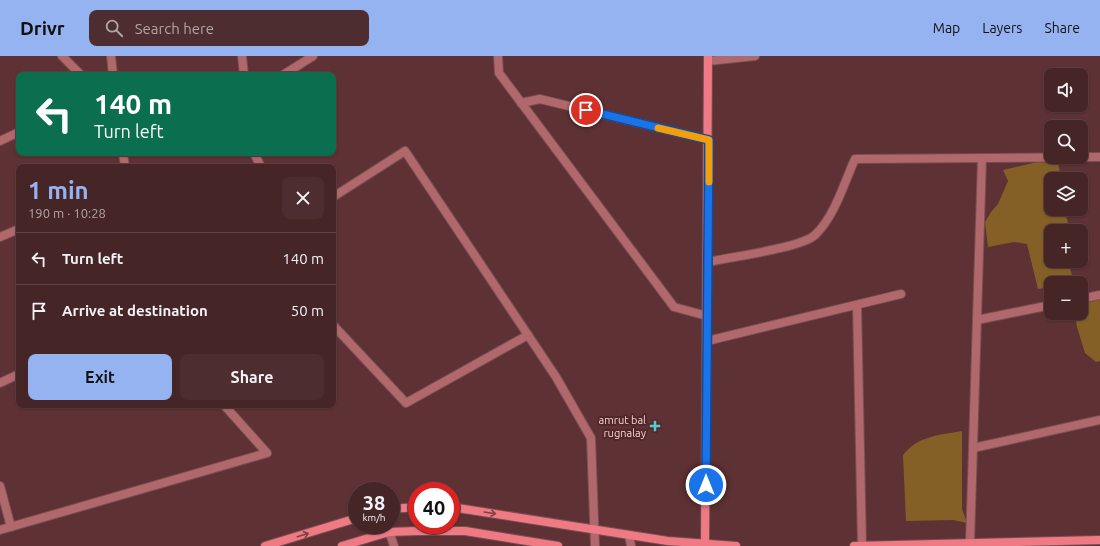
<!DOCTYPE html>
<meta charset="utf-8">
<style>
:root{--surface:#462527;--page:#4d2d2f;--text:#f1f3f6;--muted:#b0a5a7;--line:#5e4244;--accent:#95b2f1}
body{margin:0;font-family:Ubuntu,sans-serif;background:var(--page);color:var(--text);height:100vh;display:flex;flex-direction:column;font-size:15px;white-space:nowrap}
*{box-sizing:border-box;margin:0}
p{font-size:13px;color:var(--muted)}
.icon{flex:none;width:22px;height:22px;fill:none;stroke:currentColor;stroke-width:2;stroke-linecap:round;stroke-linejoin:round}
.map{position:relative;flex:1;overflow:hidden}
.sheet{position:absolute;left:16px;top:108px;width:320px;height:244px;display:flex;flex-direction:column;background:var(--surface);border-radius:8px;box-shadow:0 1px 3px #0004,0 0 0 1px var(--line)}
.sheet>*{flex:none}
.banner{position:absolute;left:16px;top:16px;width:320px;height:84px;border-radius:8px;box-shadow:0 1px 3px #0004,0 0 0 1px var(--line);background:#0b6e4f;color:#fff;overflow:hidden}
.tools{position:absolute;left:1044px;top:12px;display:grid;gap:8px}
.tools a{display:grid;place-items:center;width:44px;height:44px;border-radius:8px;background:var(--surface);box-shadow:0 1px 3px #0004,0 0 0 1px var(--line);font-size:20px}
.speed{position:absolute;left:348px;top:426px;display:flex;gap:8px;font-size:20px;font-weight:700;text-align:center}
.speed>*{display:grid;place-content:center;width:52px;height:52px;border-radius:50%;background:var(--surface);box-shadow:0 1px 3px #0004,0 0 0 1px var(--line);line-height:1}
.speed small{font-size:10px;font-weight:400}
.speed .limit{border:6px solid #d22;background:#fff;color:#111}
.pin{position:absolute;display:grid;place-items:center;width:34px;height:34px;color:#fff;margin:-17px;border:2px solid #fff;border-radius:50%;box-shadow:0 1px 4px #0007}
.me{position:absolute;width:44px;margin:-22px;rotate:0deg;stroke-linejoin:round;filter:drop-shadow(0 0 3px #0008)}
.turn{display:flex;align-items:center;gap:14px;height:84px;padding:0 12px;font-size:18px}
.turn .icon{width:52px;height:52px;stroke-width:2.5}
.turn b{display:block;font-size:28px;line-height:34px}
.round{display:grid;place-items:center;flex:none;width:42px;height:42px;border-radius:8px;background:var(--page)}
.headline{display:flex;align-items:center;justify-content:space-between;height:68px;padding:0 12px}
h1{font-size:24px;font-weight:600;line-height:30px;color:var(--accent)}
.button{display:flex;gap:8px;margin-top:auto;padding:8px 12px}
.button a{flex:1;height:46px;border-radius:8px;background:var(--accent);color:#111;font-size:16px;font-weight:600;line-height:46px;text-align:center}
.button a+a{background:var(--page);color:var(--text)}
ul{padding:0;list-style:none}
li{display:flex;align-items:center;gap:12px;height:52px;padding:0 12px;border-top:1px solid var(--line)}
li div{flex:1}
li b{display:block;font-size:15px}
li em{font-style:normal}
header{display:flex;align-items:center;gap:24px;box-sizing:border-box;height:56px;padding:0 20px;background:var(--accent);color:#111}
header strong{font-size:19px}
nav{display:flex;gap:22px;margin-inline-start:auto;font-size:14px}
.search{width:280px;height:36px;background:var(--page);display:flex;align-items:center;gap:10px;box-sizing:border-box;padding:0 14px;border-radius:8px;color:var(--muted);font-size:15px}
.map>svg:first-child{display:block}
</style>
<header>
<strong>Drivr</strong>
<div class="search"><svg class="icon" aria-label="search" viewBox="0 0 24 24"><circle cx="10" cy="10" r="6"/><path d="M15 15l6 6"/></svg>Search here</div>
<nav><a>Map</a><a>Layers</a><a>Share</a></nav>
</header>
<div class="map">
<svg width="1100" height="490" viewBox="0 0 1100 490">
<rect width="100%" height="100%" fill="#5e3134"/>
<!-- green -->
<g fill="#846027">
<polygon points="1037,106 1058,107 1061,121 1044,125 1046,146 1051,145 1051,153 1061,153 1067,163 1070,175 1051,175 1051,205 1070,205 1070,212 1074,227 1051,227 1051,231 1038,233 1027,188 1014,186 988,191 985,166 991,156 998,148 1008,125 1003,114"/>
<polygon points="1100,243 1100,305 1096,306 1085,297 1077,271 1075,257 1081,257 1081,249"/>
<path d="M962,375V453L967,467L953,464L906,465L903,399C918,380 939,379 962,375Z"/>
</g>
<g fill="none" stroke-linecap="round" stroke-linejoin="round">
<defs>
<g id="street">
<polyline points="62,0 81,19"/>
<polyline points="111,0 113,19"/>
<polyline points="242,0 244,19"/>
<polyline points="498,0 499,17 674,251 707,260"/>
<polyline points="708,5 755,0"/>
<polyline points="283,19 313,0"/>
<polyline points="521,47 540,43 709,84"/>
<polyline points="0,85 19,76"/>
<polyline points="123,97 125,111"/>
<polyline points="254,97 261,111"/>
<polyline points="333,141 405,95 556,321 591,382 595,490"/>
<polyline points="0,181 19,173"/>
<path d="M708,206C730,201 801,192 815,179C835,160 844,127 855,103L1100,101"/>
<polyline points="1081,243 1100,239"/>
<polyline points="857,249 862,490"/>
<polyline points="977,264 1051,249"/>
<polyline points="333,269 406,347 528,279"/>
<polyline points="707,285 901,238"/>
<polyline points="0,327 19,318"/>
<polyline points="973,392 1100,364"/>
<polyline points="0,430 11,471"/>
<polyline points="387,469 394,490"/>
<polyline points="0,474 267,397 224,349"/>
<polyline points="629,479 631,490"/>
<polyline points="970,487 982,102"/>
</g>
<g id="secondary">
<polyline points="451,451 668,485 736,490"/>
<polyline points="391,453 417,451"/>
<polyline points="265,490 357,462"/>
<polyline points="342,490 389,476 417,475 465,475 558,490"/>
<polyline points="705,490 708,0"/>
<polyline points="854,490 1100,484"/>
</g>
</defs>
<!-- street casing -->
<use href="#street" stroke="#784e51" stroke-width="10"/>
<!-- secondary casing -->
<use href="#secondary" stroke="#784e51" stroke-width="10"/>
<!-- street -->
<use href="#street" stroke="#b1686c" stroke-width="8"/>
<!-- secondary -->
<use href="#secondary" stroke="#ef7a84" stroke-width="8"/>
</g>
<!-- one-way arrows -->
<defs><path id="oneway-shaft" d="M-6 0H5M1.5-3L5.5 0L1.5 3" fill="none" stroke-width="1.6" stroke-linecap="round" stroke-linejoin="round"/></defs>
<g stroke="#824045">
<use href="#oneway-shaft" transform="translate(490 457) rotate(9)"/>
<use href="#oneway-shaft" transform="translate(303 479) rotate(-17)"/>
</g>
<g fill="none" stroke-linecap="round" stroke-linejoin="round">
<defs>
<polyline id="route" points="586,54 709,84 706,429"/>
</defs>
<!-- route casing -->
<use href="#route" stroke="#114b97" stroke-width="10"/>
<!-- route -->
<use href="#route" stroke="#1a73e8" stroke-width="7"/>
<!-- slow -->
<polyline stroke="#f59e0b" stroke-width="7" points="658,72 709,84 709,126"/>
</g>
<!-- markers -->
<path fill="#52cdce" stroke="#53272a" stroke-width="1.5" d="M653 364h4v4h4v4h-4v4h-4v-4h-4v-4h4z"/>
<g text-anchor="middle" stroke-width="4" stroke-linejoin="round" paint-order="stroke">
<!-- poi labels -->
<g font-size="11" fill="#f1d4d4" stroke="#53272a" text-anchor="end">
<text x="646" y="368">amrut bal<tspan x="646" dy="13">rugnalay</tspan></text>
</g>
</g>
</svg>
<div class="tools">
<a><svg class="icon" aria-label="sound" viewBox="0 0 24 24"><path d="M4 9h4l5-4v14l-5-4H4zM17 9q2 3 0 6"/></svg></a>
<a><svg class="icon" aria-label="search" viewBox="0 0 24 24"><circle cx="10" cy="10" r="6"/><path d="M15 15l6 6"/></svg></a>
<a><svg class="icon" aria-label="layers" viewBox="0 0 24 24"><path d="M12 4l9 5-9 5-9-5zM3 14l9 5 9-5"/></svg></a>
<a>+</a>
<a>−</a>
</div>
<div class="speed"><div>38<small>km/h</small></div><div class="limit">40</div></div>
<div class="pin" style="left:586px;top:54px;background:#d93025"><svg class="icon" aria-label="arrive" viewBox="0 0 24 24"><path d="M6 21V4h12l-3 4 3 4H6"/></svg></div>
<svg class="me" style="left:706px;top:429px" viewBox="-20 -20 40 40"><circle r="17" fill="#1a73e8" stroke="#fff" stroke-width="3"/><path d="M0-11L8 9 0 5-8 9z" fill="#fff"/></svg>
<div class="banner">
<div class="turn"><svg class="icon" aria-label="left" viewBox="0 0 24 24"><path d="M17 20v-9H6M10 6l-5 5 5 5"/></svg><div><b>140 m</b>Turn left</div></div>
</div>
<section class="sheet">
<div class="headline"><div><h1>1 min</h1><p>190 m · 10:28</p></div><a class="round"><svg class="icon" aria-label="close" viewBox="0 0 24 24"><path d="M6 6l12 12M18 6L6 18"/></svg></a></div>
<ul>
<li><svg class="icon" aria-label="left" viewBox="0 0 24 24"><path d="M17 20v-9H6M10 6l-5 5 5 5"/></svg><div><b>Turn left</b></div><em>140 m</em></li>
<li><svg class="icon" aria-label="arrive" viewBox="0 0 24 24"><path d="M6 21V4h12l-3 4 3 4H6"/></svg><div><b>Arrive at destination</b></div><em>50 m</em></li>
</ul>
<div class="button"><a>Exit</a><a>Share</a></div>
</section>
</div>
